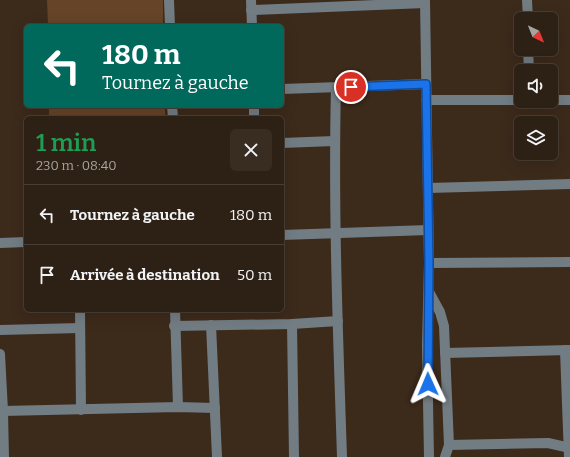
<!DOCTYPE html>
<html lang="fr">
<meta charset="utf-8">
<style>
:root{--surface:#2d2014;--page:#392d22;--text:#f1f3f6;--muted:#a7a3a0;--line:#483e34}
body{margin:0;font-family:Bitter,serif;background:var(--page);color:var(--text);height:100vh;display:flex;flex-direction:column;font-size:15px;white-space:nowrap}
*{box-sizing:border-box;margin:0}
p{font-size:13px;color:var(--muted)}
.icon{flex:none;width:22px;height:22px;fill:none;stroke:currentColor;stroke-width:2;stroke-linecap:round;stroke-linejoin:round}
.map{position:relative;flex:1;overflow:hidden}
.drawer{position:absolute;left:24px;top:116px;width:260px;height:196px;display:flex;flex-direction:column;background:var(--surface);border-radius:6px;box-shadow:0 4px 16px #0002,0 0 0 1px var(--line)}
.drawer>*{flex:none}
.hud{position:absolute;left:24px;top:24px;width:260px;height:84px;border-radius:6px;box-shadow:0 4px 16px #0002,0 0 0 1px var(--line);background:#00695c;color:#fff;overflow:hidden}
.needle{width:26px;rotate:137deg}
.buttons{position:absolute;left:514px;top:12px;display:grid;gap:8px}
.buttons a{display:grid;place-items:center;width:44px;height:44px;border-radius:6px;background:var(--surface);box-shadow:0 4px 16px #0002,0 0 0 1px var(--line);font-size:20px}
.pin{position:absolute;display:grid;place-items:center;width:34px;height:34px;color:#fff;margin:-17px;border:2px solid #fff;border-radius:50%;box-shadow:0 1px 4px #0007}
.me{position:absolute;width:44px;margin:-22px;rotate:359deg;stroke-linejoin:round;filter:drop-shadow(0 0 3px #0008)}
.turn{display:flex;align-items:center;gap:14px;height:84px;padding:0 12px;font-size:18px}
.turn .icon{width:52px;height:52px;stroke-width:2.5}
.turn b{display:block;font-size:28px;line-height:34px}
.round{display:grid;place-items:center;flex:none;width:42px;height:42px;border-radius:6px;background:var(--page)}
.headline{display:flex;align-items:center;justify-content:space-between;height:68px;padding:0 12px}
h1{font-size:24px;font-weight:600;line-height:30px;color:#1e9e55}
ul{padding:0;list-style:none}
li{display:flex;align-items:center;gap:12px;height:60px;padding:0 12px;border-top:1px solid var(--line)}
li div{flex:1}
li b{display:block;font-size:15px}
li em{font-style:normal}
.map>svg:first-child{display:block}
</style>
<div class="map">
<svg width="570" height="457" viewBox="0 0 570 457">
<rect width="100%" height="100%" fill="#3c2a1b"/>
<!-- green -->
<g fill="#654428">
<polygon points="47,0 163,0 163,26 48,26"/>
<rect x="49" y="106" width="116" height="12"/>
</g>
<g fill="none" stroke-linecap="round" stroke-linejoin="round">
<!-- minor -->
<g stroke="#727c83" stroke-width="10">
<polyline points="169,0 170,26"/>
<polyline points="251,0 252,26"/>
<polyline points="425,0 429,263 427,346 429,457"/>
<polyline points="527,0 528,19"/>
<polyline points="251,10 425,3"/>
<polyline points="528,49 529,71"/>
<path d="M336,87C333,210 338,334 342,457"/>
<polyline points="282,89 426,84"/>
<polyline points="426,100 521,100"/>
<polyline points="551,100 570,100"/>
<polyline points="172,106 173,118"/>
<polyline points="254,106 254,118"/>
<polyline points="282,143 334,141"/>
<polyline points="428,188 570,184"/>
<polyline points="282,235 428,230"/>
<polyline points="0,243 26,242"/>
<polyline points="429,263 570,262"/>
<polyline points="429,292 440,312 444,326 449,445 445,457"/>
<polyline points="80,310 81,410"/>
<polyline points="175,310 178,407"/>
<polyline points="292,324 294,457"/>
<polyline points="211,325 217,457"/>
<polyline points="174,326 292,324 338,321"/>
<polyline points="0,330 80,328"/>
<polyline points="565,350 569,457"/>
<polyline points="445,353 570,350"/>
<polyline points="0,354 3,411 4,457"/>
<polyline points="3,411 178,407 215,408"/>
<polyline points="449,445 548,443 570,448"/>
</g>
</g>
<g fill="none" stroke-linecap="round" stroke-linejoin="round">
<defs>
<polyline id="route" points="351,87 426,84 429,263 428,384"/>
</defs>
<!-- route casing -->
<use href="#route" stroke="#114b97" stroke-width="10"/>
<!-- route -->
<use href="#route" stroke="#1a73e8" stroke-width="7"/>
</g>
</svg>
<div class="buttons">
<a><svg class="needle" viewBox="-14 -14 28 28"><path d="M0-13l5 13h-10z" fill="#e53935"/><path d="M0 13l5-13h-10z" fill="#a7a3a0"/></svg></a>
<a><svg class="icon" aria-label="sound" viewBox="0 0 24 24"><path d="M4 9h4l5-4v14l-5-4H4zM17 9q2 3 0 6"/></svg></a>
<a><svg class="icon" aria-label="layers" viewBox="0 0 24 24"><path d="M12 4l9 5-9 5-9-5zM3 14l9 5 9-5"/></svg></a>
</div>
<div class="pin" style="left:351px;top:87px;background:#d93025"><svg class="icon" aria-label="arrive" viewBox="0 0 24 24"><path d="M6 21V4h12l-3 4 3 4H6"/></svg></div>
<svg class="me" style="left:428px;top:384px" viewBox="-20 -20 40 40"><path d="M0-17L14 15 0 8-14 15z" fill="#1a73e8" stroke="#fff" stroke-width="4"/></svg>
<div class="hud">
<div class="turn"><svg class="icon" aria-label="left" viewBox="0 0 24 24"><path d="M17 20v-9H6M10 6l-5 5 5 5"/></svg><div><b>180 m</b>Tournez à gauche</div></div>
</div>
<section class="drawer">
<div class="headline"><div><h1>1 min</h1><p>230 m · 08:40</p></div><a class="round"><svg class="icon" aria-label="close" viewBox="0 0 24 24"><path d="M6 6l12 12M18 6L6 18"/></svg></a></div>
<ul>
<li><svg class="icon" aria-label="left" viewBox="0 0 24 24"><path d="M17 20v-9H6M10 6l-5 5 5 5"/></svg><div><b>Tournez à gauche</b></div><em>180 m</em></li>
<li><svg class="icon" aria-label="arrive" viewBox="0 0 24 24"><path d="M6 21V4h12l-3 4 3 4H6"/></svg><div><b>Arrivée à destination</b></div><em>50 m</em></li>
</ul>
</section>
</div>
